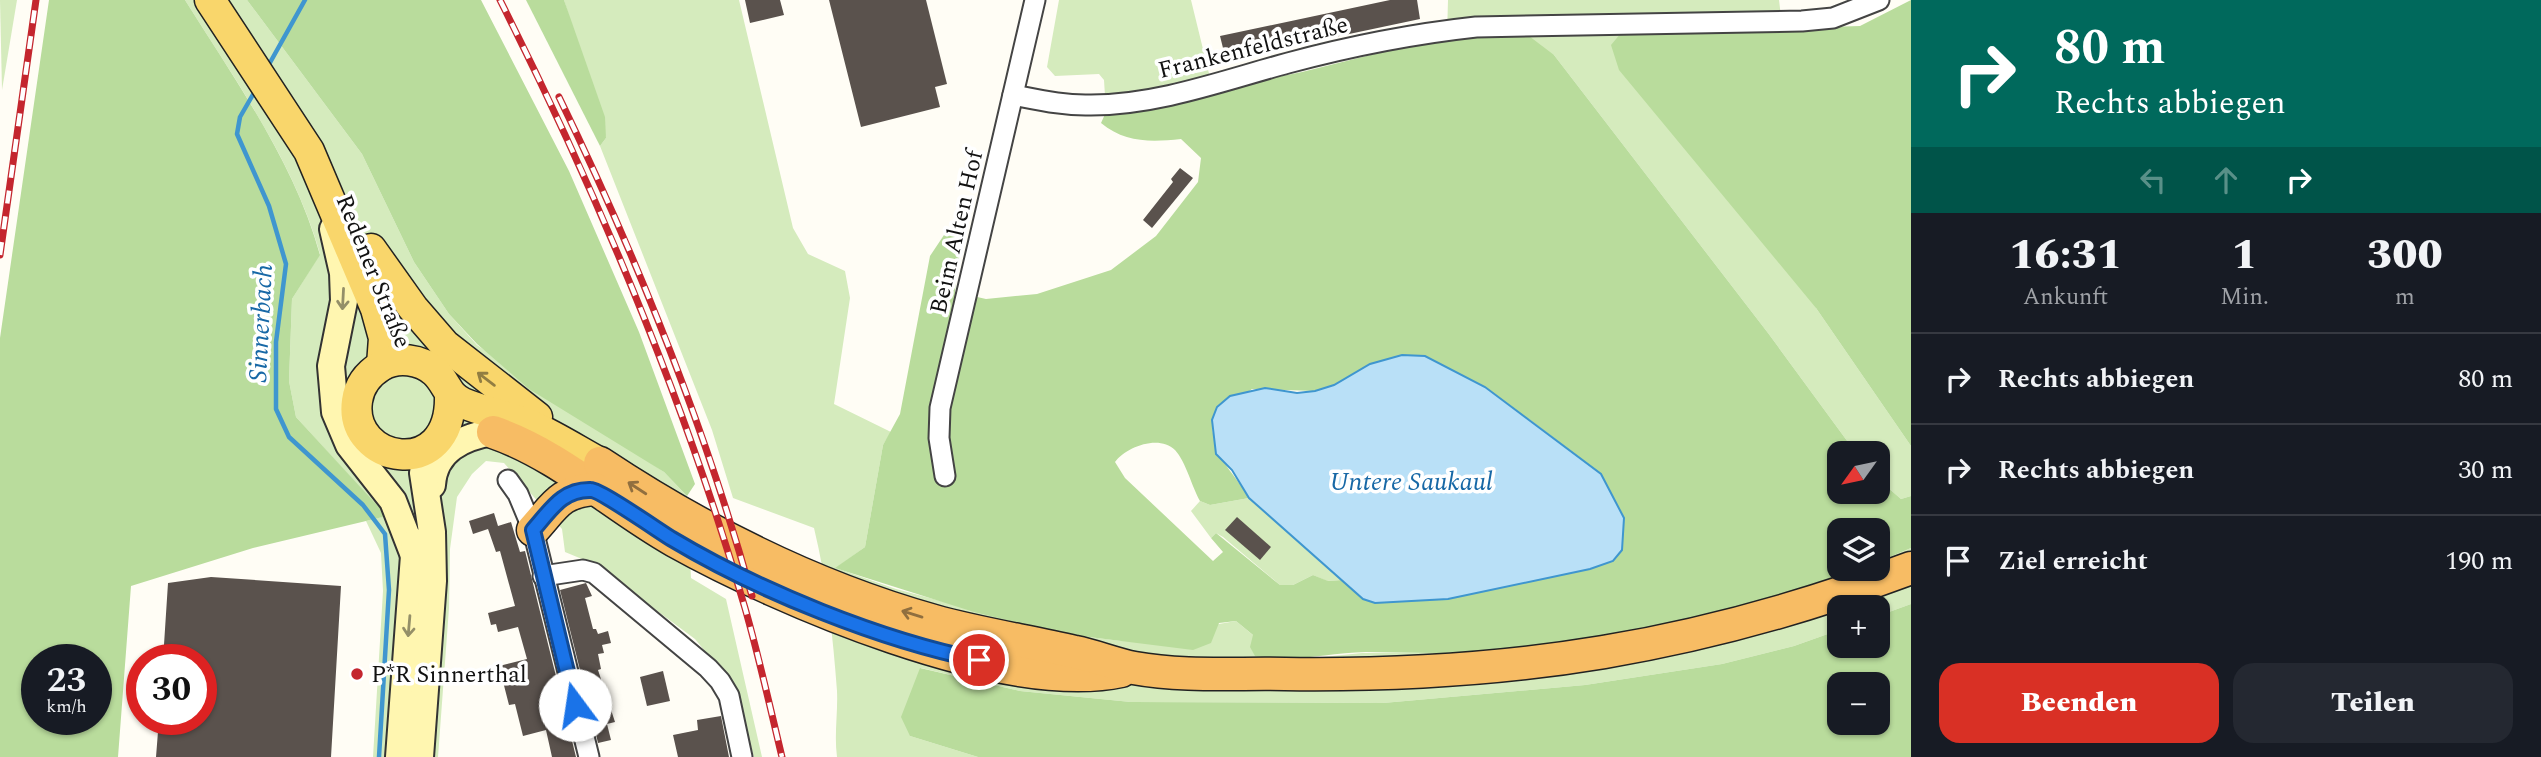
<!DOCTYPE html>
<html lang="de">
<meta charset="utf-8">
<style>
:root{--surface:#171b24;--page:#242831;--text:#f1f3f6;--muted:#9ea1a6;--line:#363941;--accent:#d93025}
body{margin:0;font-family:Spectral,serif;background:var(--page);color:var(--text);height:100vh;display:flex;flex-direction:column;font-size:26px;white-space:nowrap}
*{box-sizing:border-box;margin:0}
p{font-size:23px;color:var(--muted)}
.icon{flex:none;width:38px;height:38px;fill:none;stroke:currentColor;stroke-width:2;stroke-linecap:round;stroke-linejoin:round}
.map{position:relative;flex:1;overflow:hidden}
.sheet{display:flex;flex-direction:column;background:var(--surface);width:630px}
.sheet>*{flex:none}
.hud{background:#00695c;color:#fff;overflow:hidden}
.needle{width:46px;rotate:237deg}
.controls{position:absolute;left:1827px;top:441px;display:grid;gap:14px}
.controls a{display:grid;place-items:center;width:63px;height:63px;border-radius:14px;background:var(--surface);box-shadow:0 2px 5px #0004;font-size:35px}
.speed{position:absolute;left:21px;top:644px;display:flex;gap:14px;font-size:35px;font-weight:700;text-align:center}
.speed>*{display:grid;place-content:center;width:91px;height:91px;border-radius:50%;background:var(--surface);box-shadow:0 2px 5px #0004;line-height:1}
.speed small{font-size:18px;font-weight:400}
.speed .limit{border:10px solid #d22;background:#fff;color:#111}
.pin{position:absolute;display:grid;place-items:center;width:60px;height:60px;color:#fff;margin:-30px;border:4px solid #fff;border-radius:50%;box-shadow:0 2px 7px #0007}
.me{position:absolute;width:77px;margin:-38px;rotate:346deg;stroke-linejoin:round;filter:drop-shadow(0 0 5px #0008)}
.turn{display:flex;align-items:center;gap:24px;height:147px;padding:0 28px;font-size:32px}
.turn .icon{width:91px;height:91px;stroke-width:2.5}
.turn b{display:block;font-size:49px;line-height:60px}
.lanes{display:flex;align-items:center;height:66px;padding:0 28px;background:#0003;justify-content:center;gap:35px;direction:ltr}
.lanes .off{opacity:.35}
.eta{display:flex;justify-content:space-evenly;align-items:center;height:119px;text-align:center}
.eta b{font-size:42px;font-weight:800;line-height:49px}
.cta{display:flex;gap:14px;margin-top:auto;padding:14px 28px}
.cta a{flex:1;height:80px;border-radius:21px;background:var(--accent);color:#fff;font-size:28px;font-weight:800;line-height:80px;text-align:center}
.cta a+a{background:var(--page);color:var(--text)}
ul{padding:0;list-style:none}
li{display:flex;align-items:center;gap:21px;height:91px;padding:0 28px;border-top:2px solid var(--line)}
li div{flex:1}
li b{display:block;font-size:26px}
li em{font-style:normal}
main{display:flex;flex:1;min-height:0}
.map>svg:first-child{display:block}
</style>
<main>
<div class="map">
<svg width="1911" height="757" viewBox="0 0 1911 757">
<rect width="100%" height="100%" fill="#fffdf5"/>
<!-- green -->
<g fill="#d5ebbd">
<polygon points="0,0 17,0 2,90"/>
<path d="M185,0H247L362,154L414,262L449,314L477,345L664,472L687,496L691,578L726,599L762,757H754L739,703L717,666L695,639L594,564L565,552L562,529L504,463L486,461L472,474L457,497L450,549L449,608L438,757H373L383,591L381,553L366,521L386,516L296,417L289,381L292,299L320,254C295,163 235,80 185,0Z"/>
<path d="M564,0H739L793,228L808,254L845,271L850,298L834,404L891,432L883,445L865,547L836,568L896,589L1065,634L1122,641L1236,621L1284,661L1362,653L1471,652L1636,632L1861,569H1878V562L1911,548V604L1878,616V607H1839V630L1794,646L1722,664L1585,685L1383,703L1131,702L1020,691L921,668L910,736L978,757H837C834,735 838,713 837,691C833,636 827,582 814,528L733,498L712,430L600,146L606,138Z"/>
<polygon points="1059,0 1191,0 1213,90 1106,112 1104,80 1099,74 1055,76 1047,67"/>
<polygon points="1448,0 1779,0 1816,308 1911,446 1911,496 1901,499 1878,479 1878,453 1856,453 1768,333 1554,55 1447,36"/>
<polygon points="1249,498 1342,580 1327,581 1313,575 1293,585 1280,585 1223,537 1216,533 1211,538 1191,511 1200,501 1210,505"/>
</g>
<!-- forest -->
<g fill="#b9dc9c" fill-rule="evenodd">
<path d="M49,0H185C235,80 295,163 320,255L292,299L289,381L296,417L387,516L253,548L131,586L118,757H0V338ZM37,660H96V719H37Z"/>
<polygon points="247,0 481,0 569,171 639,332 695,484 687,496 664,472 529,389 477,344 449,314 414,262 362,154"/>
<polygon points="526,0 564,0 605,117 606,138 600,146"/>
<polygon points="1911,0 1911,446 1816,308 1619,70 1611,45 1621,33 1860,26"/>
<path d="M1474,34L1529,36L1554,55L1768,333L1856,453H1839V492H1878V479L1901,499L1911,496V548L1878,562V530H1839V569H1860C1738,618 1603,643 1472,652C1437,654 1401,652 1366,652C1327,653 1295,663 1255,656L1250,647L1253,635L1236,621L1219,623L1211,643L1193,650L1065,634L974,612L835,568L865,547L883,445L900,414L930,256L948,229L958,224L967,227L957,266L955,292L986,299L1037,294L1111,270L1156,236L1198,182L1201,158L1181,139C1151,142 1125,143 1101,123L1106,112L1302,72L1447,36ZM1370,364L1529,419L1601,474L1363,599L1342,580L1328,581L1313,575L1293,585H1280L1216,533L1211,538L1223,552L1213,561L1125,478L1115,462C1126,447 1159,434 1175,450C1186,462 1192,487 1200,501L1210,505L1249,498C1231,468 1212,457 1212,420L1252,389L1315,391L1334,385Z"/>
<path d="M1911,604V757H978L910,736L901,717L920,668L1020,691L1131,702L1383,703L1585,685L1722,664L1794,646L1839,630V646H1878V616ZM1878,684V723H1839V684Z"/>
</g>
<!-- water -->
<polygon fill="#b9e0f7" stroke="#3f96cf" stroke-width="2" points="1402,355 1425,356 1485,387 1601,474 1624,518 1622,550 1613,561 1590,569 1448,599 1375,603 1363,599 1249,498 1232,470 1216,454 1212,420 1217,407 1230,396 1265,388 1297,393 1315,391 1334,385 1370,364"/>
<g fill="none" stroke-linecap="round" stroke-linejoin="round">
<!-- stream -->
<g stroke="#3f96cf" stroke-width="4.5">
<polyline points="267,68 305,0"/>
<polyline points="255,91 240,117 237,134 269,206 286,264 276,342 276,409 289,437 363,505 385,534 389,590 379,757"/>
</g>
</g>
<!-- building -->
<g fill="#5a524d">
<polygon points="745,0 780,0 784,15 750,23"/>
<polygon points="829,0 926,0 947,84 935,87 940,107 861,127"/>
<polygon points="1390,0 1417,0 1420,19 1226,60 1220,36"/>
<polygon points="1180,168 1193,178 1152,228 1143,220 1173,182 1171,179"/>
<polygon points="494,513 498,526 511,522 520,552 525,551 576,757 552,757 546,730 523,736 515,704 509,705 499,666 527,659 518,627 498,632 496,624 491,625 488,613 515,606 500,551 496,552 488,529 473,534 469,521"/>
<polygon points="1237,517 1271,547 1260,560 1225,530"/>
<polygon points="211,577 341,586 331,757 156,757 159,719 201,719 201,660 163,660 168,583"/>
<polygon points="586,583 592,596 585,598 593,629 596,629 598,634 608,631 611,643 602,645 604,653 598,654 601,669 598,670 615,722 607,724 611,740 598,743 590,708 595,706 586,673 581,674 560,590"/>
<polygon points="663,671 670,701 647,706 640,677"/>
<polygon points="721,716 729,757 678,757 673,735 698,730 697,720"/>
</g>
<g fill="none" stroke-linecap="round" stroke-linejoin="round">
<defs>
<g id="minor">
<path d="M1013,95C1039,100 1065,106 1091,105C1158,105 1225,80 1288,63C1351,46 1412,34 1476,27L1802,21L1833,18L1879,0"/>
<polyline points="945,476 939,438 940,408 1035,0"/>
<polyline points="508,480 518,494 533,530 589,757"/>
<polyline points="543,576 583,570 594,573 708,668 720,681 729,696 742,757"/>
</g>
<g id="secondary">
<polyline points="333,229 343,273 344,301 331,366 335,412 349,445 393,501 415,558"/>
<path d="M432,485C434,450 463,437 493,432"/>
<polyline points="399,757 415,542"/>
<polyline points="420,757 433,581 432,532 423,473 428,448"/>
</g>
<g id="primary">
<polyline points="210,0 309,151 376,309 384,338 382,365"/>
<polyline points="371,249 413,308 445,345 537,417"/>
<path d="M450,396C452,483 348,463 357,401C359,386 368,374 381,366C397,356 421,359 435,372C447,383 447,396 463,403C486,413 511,416 534,427C556,437 578,451 600,463"/>
</g>
<g id="trunk">
<path d="M493,432C560,455 613,506 675,541C779,599 1004,696 1121,671"/>
<path d="M600,463C704,532 813,587 934,621C980,634 1028,641 1075,652C1095,656 1114,664 1134,668C1183,677 1236,673 1285,674C1512,677 1698,648 1911,568"/>
<path d="M533,530C555,506 559,492 594,489"/>
</g>
</defs>
<!-- minor casing -->
<use href="#minor" stroke="#444" stroke-width="23"/>
<!-- secondary casing -->
<use href="#secondary" stroke="#333" stroke-width="30"/>
<!-- primary casing -->
<use href="#primary" stroke="#222" stroke-width="33"/>
<!-- trunk casing -->
<use href="#trunk" stroke="#222" stroke-width="35"/>
<!-- minor -->
<use href="#minor" stroke="#fff" stroke-width="19"/>
<!-- secondary -->
<use href="#secondary" stroke="#fff6b0" stroke-width="26"/>
<!-- primary -->
<use href="#primary" stroke="#f9d66b" stroke-width="30"/>
<!-- trunk -->
<use href="#trunk" stroke="#f7bc64" stroke-width="32"/>
<defs>
<g id="rail">
<path d="M500,0C598,195 684,398 745,608C759,657 770,707 782,757"/>
<path d="M559,97C637,258 704,423 752,596"/>
<polyline points="0,255 36,0"/>
</g>
</defs>
<!-- rail casing -->
<use href="#rail" stroke="#c4262e" stroke-width="7"/>
<!-- rail -->
<use href="#rail" stroke="#fff" stroke-width="4.5" stroke-dasharray="13" stroke-linecap="butt"/>
</g>
<!-- one-way arrows -->
<defs><path id="oneway-shaft" d="M-6 0H5M1.5-3L5.5 0L1.5 3" fill="none" stroke-width="1.6" stroke-linecap="round" stroke-linejoin="round" transform="scale(1.75)"/></defs>
<g stroke="#948f68">
<use href="#oneway-shaft" transform="translate(343 299) rotate(93)"/>
<use href="#oneway-shaft" transform="translate(409 626) rotate(95)"/>
</g>
<use stroke="#917d42" href="#oneway-shaft" transform="translate(486 379) rotate(-143)"/>
<g stroke="#906f3f">
<use href="#oneway-shaft" transform="translate(637 488) rotate(-147)"/>
<use href="#oneway-shaft" transform="translate(912 614) rotate(-163)"/>
</g>
<g fill="none" stroke-linecap="round" stroke-linejoin="round">
<defs>
<path id="route" d="M575,705L533,530C550,511 562,489 591,490C600,490 659,531 672,539C759,591 880,640 979,660"/>
</defs>
<!-- route casing -->
<use href="#route" stroke="#114b97" stroke-width="18"/>
<!-- route -->
<use href="#route" stroke="#1a73e8" stroke-width="12"/>
</g>
<!-- markers -->
<circle fill="#c4262e" stroke="#fff" stroke-width="2.5" cx="357" cy="674" r="7"/>
<g text-anchor="middle" stroke-width="7" stroke-linejoin="round" paint-order="stroke">
<!-- street labels -->
<g font-size="24" fill="#111" stroke="#fff">
<text transform="translate(1253 47) rotate(-14)" y="8">Frankenfeldstraße</text>
<text transform="translate(956 232) rotate(-77)" y="8">Beim Alten Hof</text>
<text transform="translate(374 271) rotate(68)" y="8">Redener Straße</text>
</g>
<!-- poi labels -->
<g font-size="24" fill="#111" stroke="#fff" text-anchor="start">
<text x="371" y="682">P*R Sinnerthal</text>
</g>
<!-- water labels -->
<g font-size="26" font-style="italic" fill="#1768a6" stroke="#fff">
<text transform="translate(260 323) rotate(-87)" y="9">Sinnerbach</text>
<text x="1411" y="490">Untere Saukaul</text>
</g>
</g>
</svg>
<div class="controls">
<a><svg class="needle" viewBox="-14 -14 28 28"><path d="M0-13l5 13h-10z" fill="#e53935"/><path d="M0 13l5-13h-10z" fill="#9ea1a6"/></svg></a>
<a><svg class="icon" aria-label="layers" viewBox="0 0 24 24"><path d="M12 4l9 5-9 5-9-5zM3 14l9 5 9-5"/></svg></a>
<a>+</a>
<a>−</a>
</div>
<div class="speed"><div>23<small>km/h</small></div><div class="limit">30</div></div>
<div class="pin" style="left:979px;top:660px;background:#d93025"><svg class="icon" aria-label="arrive" viewBox="0 0 24 24"><path d="M6 21V4h12l-3 4 3 4H6"/></svg></div>
<svg class="me" style="left:575px;top:705px" viewBox="-20 -20 40 40"><circle r="19" fill="#fff"/><path d="M0-13L10 11 0 6-10 11z" fill="#1a73e8"/></svg>
</div>
<section class="sheet">
<div class="hud">
<div class="turn"><svg class="icon" aria-label="right" viewBox="0 0 24 24"><path d="M7 20v-9h11M14 6l5 5-5 5"/></svg><div><b>80 m</b>Rechts abbiegen</div></div>
<div class="lanes"><svg class="icon off" aria-label="left" viewBox="0 0 24 24"><path d="M17 20v-9H6M10 6l-5 5 5 5"/></svg><svg class="icon off" aria-label="ahead" viewBox="0 0 24 24"><path d="M12 20V5M6 11l6-6 6 6"/></svg><svg class="icon" aria-label="right" viewBox="0 0 24 24"><path d="M7 20v-9h11M14 6l5 5-5 5"/></svg></div>
</div>
<div class="eta">
<div><b>16:31</b><p>Ankunft</p></div>
<div><b>1</b><p>Min.</p></div>
<div><b>300</b><p>m</p></div>
</div>
<ul>
<li><svg class="icon" aria-label="right" viewBox="0 0 24 24"><path d="M7 20v-9h11M14 6l5 5-5 5"/></svg><div><b>Rechts abbiegen</b></div><em>80 m</em></li>
<li><svg class="icon" aria-label="right" viewBox="0 0 24 24"><path d="M7 20v-9h11M14 6l5 5-5 5"/></svg><div><b>Rechts abbiegen</b></div><em>30 m</em></li>
<li><svg class="icon" aria-label="arrive" viewBox="0 0 24 24"><path d="M6 21V4h12l-3 4 3 4H6"/></svg><div><b>Ziel erreicht</b></div><em>190 m</em></li>
</ul>
<div class="cta"><a>Beenden</a><a>Teilen</a></div>
</section>
</main>
